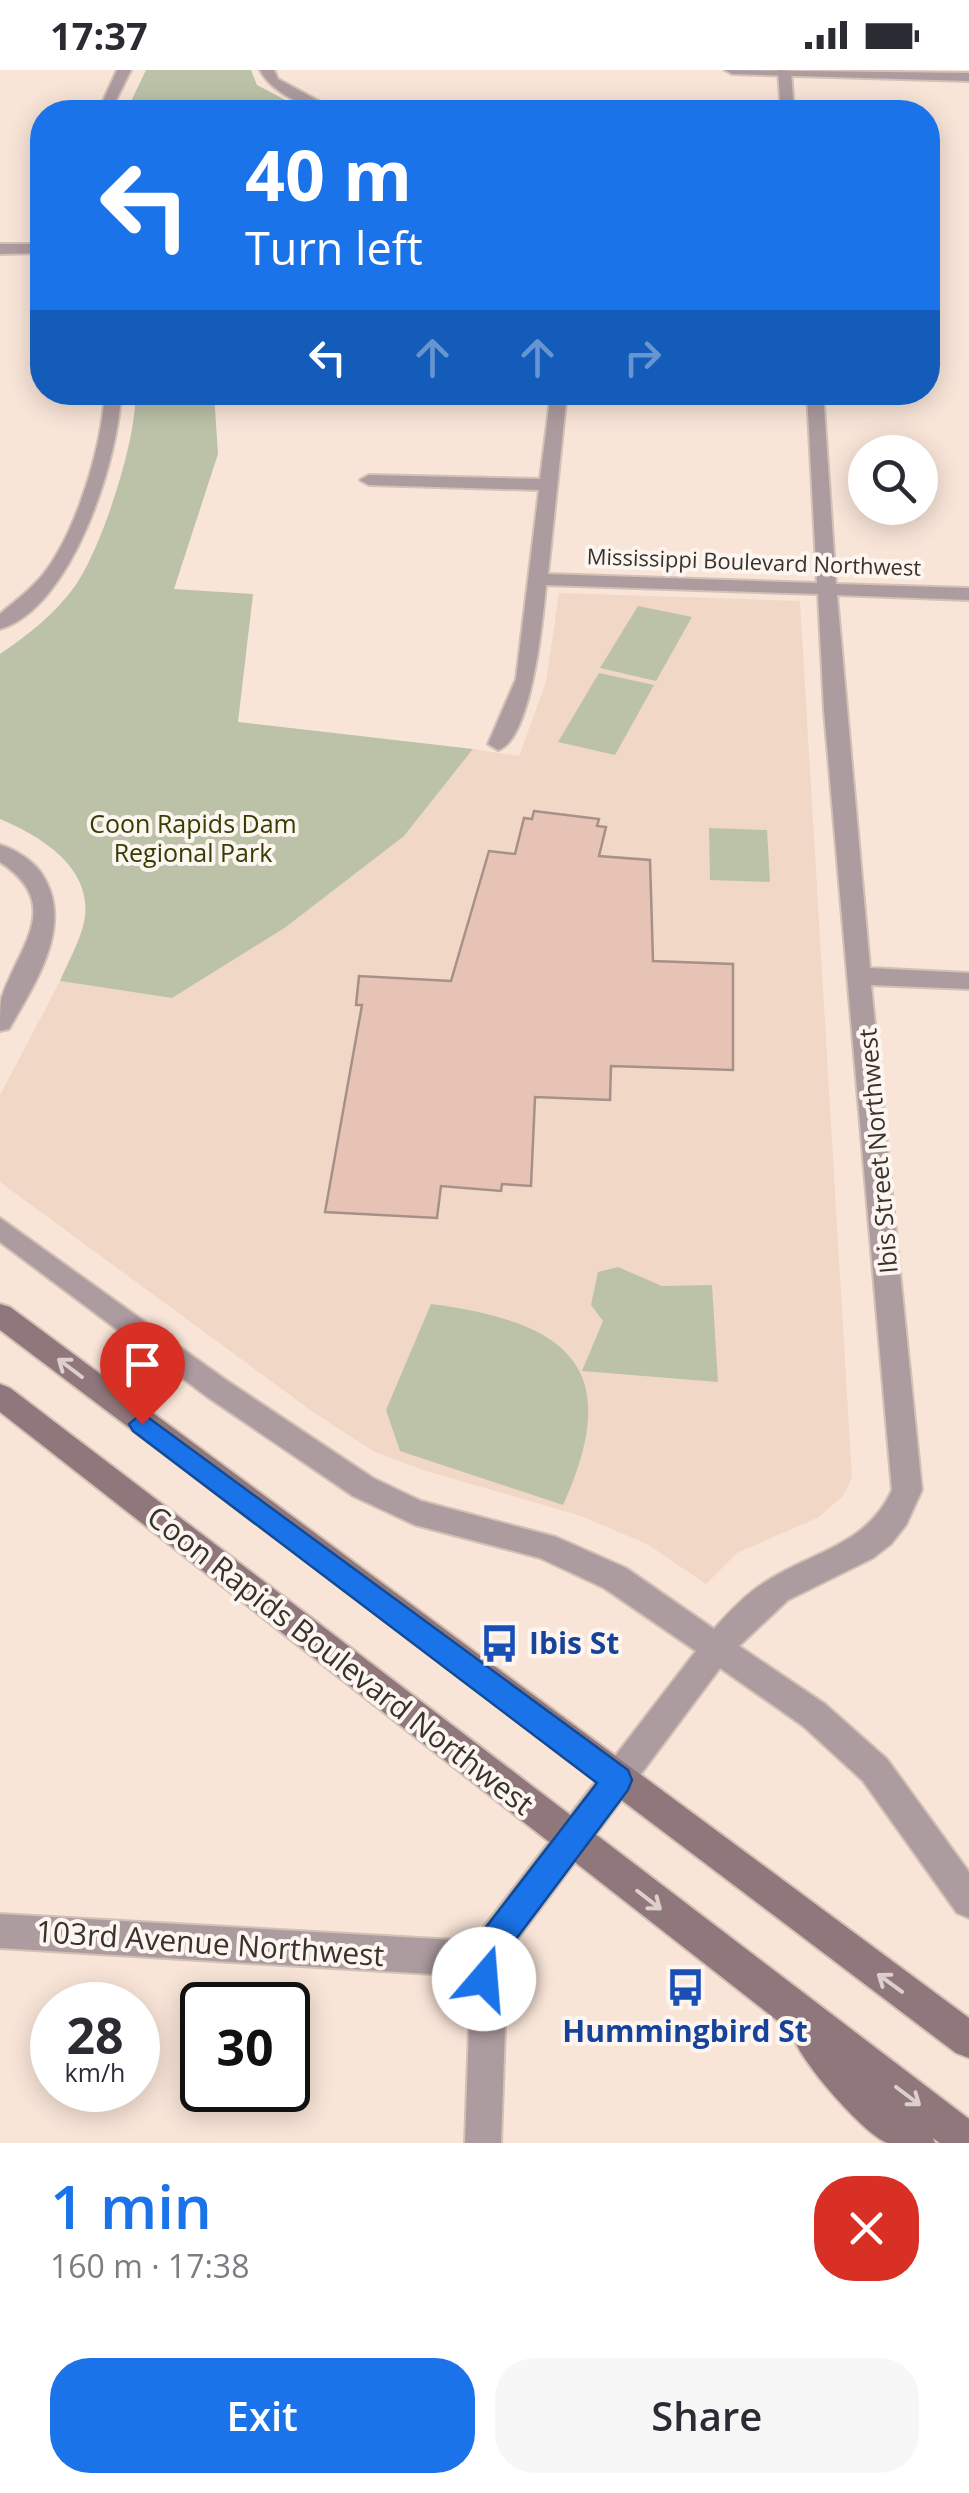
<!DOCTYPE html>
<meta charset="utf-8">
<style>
:root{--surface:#fff;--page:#f7f7f7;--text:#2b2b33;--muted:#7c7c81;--accent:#1a73e8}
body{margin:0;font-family:"Open Sans",sans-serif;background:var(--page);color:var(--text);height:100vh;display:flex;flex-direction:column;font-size:38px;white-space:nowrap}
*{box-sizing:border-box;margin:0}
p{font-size:32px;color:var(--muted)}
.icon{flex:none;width:55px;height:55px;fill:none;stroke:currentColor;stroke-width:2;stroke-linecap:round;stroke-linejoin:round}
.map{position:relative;height:2073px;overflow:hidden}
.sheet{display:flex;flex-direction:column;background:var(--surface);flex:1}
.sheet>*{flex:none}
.banner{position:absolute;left:30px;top:30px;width:910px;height:305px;border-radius:40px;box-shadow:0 5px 25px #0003;background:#1a73e8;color:#fff;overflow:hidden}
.buttons{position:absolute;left:848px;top:365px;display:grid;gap:20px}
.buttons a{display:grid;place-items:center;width:90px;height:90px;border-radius:50%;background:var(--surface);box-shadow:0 5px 25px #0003;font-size:50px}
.speed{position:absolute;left:30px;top:1912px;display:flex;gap:20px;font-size:50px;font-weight:700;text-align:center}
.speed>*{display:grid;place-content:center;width:130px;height:130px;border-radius:50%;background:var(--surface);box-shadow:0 5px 25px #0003;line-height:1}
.speed small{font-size:25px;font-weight:400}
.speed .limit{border:5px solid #111;border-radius:15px;background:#fff;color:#111}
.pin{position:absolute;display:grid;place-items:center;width:85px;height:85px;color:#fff;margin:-102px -42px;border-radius:50% 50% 50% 0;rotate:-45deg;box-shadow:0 0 10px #0007}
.pin .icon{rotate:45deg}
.me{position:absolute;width:110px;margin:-55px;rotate:18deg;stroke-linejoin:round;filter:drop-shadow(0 0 8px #0008)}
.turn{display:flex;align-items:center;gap:35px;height:210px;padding:0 50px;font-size:45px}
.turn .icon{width:130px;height:130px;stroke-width:2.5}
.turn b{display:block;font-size:70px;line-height:85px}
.lanes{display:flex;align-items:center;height:95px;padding:0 50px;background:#0003;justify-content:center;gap:50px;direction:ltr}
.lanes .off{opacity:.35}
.round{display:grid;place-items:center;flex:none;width:105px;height:105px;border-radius:40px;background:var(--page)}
.summary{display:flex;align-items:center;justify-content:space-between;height:170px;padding:0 50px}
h1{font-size:60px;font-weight:600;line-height:75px;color:var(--accent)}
.cta{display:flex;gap:20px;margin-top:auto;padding:20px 50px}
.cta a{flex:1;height:115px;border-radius:40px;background:var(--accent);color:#fff;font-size:40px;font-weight:600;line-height:115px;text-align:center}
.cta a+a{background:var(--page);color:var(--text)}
.status{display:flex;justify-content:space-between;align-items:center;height:70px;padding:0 50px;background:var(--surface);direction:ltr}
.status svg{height:28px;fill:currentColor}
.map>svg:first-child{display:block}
</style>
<div class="status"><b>17:37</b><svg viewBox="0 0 49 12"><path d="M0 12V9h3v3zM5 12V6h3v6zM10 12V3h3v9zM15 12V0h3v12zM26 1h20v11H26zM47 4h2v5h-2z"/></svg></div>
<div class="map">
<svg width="969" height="2073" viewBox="0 0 969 2073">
<rect width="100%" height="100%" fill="#f9e5d8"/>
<!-- built -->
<polygon fill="#f1d7c5" points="559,523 800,531 852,1408 843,1426 819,1447 737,1483 706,1514 647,1474 578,1445 426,1401 373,1381 313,1342 0,1112 0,1025 60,911 172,928 286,857 404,766 473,679 519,686 546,612"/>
<!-- green -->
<g fill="#bcc2a8">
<polygon points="146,0 251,0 257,15 308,42 126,42"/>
<path d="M135,323H214L218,384L174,519L253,524L238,652L473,679L404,766L286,857L172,928L60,911C68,892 80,871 84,852C95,798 40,766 0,749V584C28,565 55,544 75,516C101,480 138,367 135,323Z"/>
<polygon points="638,536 692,547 656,611 600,598"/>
<polygon points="599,603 654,615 615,685 558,672"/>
<polygon points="709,758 767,760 770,812 710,810"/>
<polygon points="618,1197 662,1216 712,1215 718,1312 582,1301 603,1251 591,1235 598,1202"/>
<path d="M431,1234C567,1252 626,1296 563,1435L400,1381L386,1340Z"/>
</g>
<!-- building -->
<polygon fill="#e7c3b5" stroke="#a69189" stroke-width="2.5" points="534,741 599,749 597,756 606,757 599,786 650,790 653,891 733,894 733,1000 611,996 610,1030 535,1027 531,1116 502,1114 501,1121 441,1116 437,1148 325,1142 362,935 356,935 359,906 451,911 489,781 515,784 524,748 532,749"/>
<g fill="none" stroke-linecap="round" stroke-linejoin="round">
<defs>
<g id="minor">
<path d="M260,0H274L278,9L339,42C314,43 271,23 260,0Z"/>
<polygon points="778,0 791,1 794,42 781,42"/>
<polygon points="0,174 42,174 42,183 0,184"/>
<path d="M551,322H567L548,504L817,513L807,322H823L836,514L969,518V530L837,525L870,898L969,903V919L871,915L922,1420L906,1455L891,1474L873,1488L788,1530L739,1576L825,1634L887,1689L969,1802V1848L957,1843L863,1711L803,1656L720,1598L499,1894L506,1929L501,2073H465L470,1929L466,1906L0,1878V1844L473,1871L696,1581L604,1518L540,1488L415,1455L353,1426L206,1326L0,1172V1148L226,1310L373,1408L421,1431L556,1467L626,1498L714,1559C730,1541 747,1523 767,1511C814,1481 867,1475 892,1420L824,640L818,524L546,515C543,548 532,670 498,680L488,674L516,609L539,420L369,415L360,410L369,405L540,409Z"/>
<path d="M0,775C14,779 30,789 39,800C77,851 36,912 9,959L0,961C0,952 0,939 1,930C17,878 66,835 0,792Z"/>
</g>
<g id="tertiary">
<polygon points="117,0 131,0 110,42 98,42"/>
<polygon points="725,0 969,3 969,11 732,4"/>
<path d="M105,322H121C119,389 72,538 0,559V544C14,532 29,521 41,507C76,465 102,377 105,322Z"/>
</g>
<g id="secondary">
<polygon points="0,1234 10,1237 969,1948 969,1988 956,1983 0,1260"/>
<path d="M0,1314L10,1318L969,2049V2073H940L933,2068L935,2073C922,2073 901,2073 888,2073C865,2066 794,1985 792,1962L0,1342Z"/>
</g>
</defs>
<!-- minor casing -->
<use href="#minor" stroke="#d3c1b6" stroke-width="4"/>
<!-- tertiary casing -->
<use href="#tertiary" stroke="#d3c1b6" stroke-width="4"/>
<!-- secondary casing -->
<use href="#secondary" stroke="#d3c1b6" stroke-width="4"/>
<!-- minor -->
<use href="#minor" fill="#ad9c9f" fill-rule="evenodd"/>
<!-- tertiary -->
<use href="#tertiary" fill="#ad9c9f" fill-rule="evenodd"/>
<!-- secondary -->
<use href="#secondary" fill="#8f777b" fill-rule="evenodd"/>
</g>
<!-- one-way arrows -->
<defs><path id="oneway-shaft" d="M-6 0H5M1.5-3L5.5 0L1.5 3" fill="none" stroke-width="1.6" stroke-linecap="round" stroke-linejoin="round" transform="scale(2.5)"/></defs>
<g stroke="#dccfcc">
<use href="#oneway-shaft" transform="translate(70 1298) rotate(-143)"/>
<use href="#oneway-shaft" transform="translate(649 1830) rotate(38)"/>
<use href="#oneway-shaft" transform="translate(890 1913) rotate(-144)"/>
<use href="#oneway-shaft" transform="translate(908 2026) rotate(37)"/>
</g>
<!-- route -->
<polygon fill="#1a73e8" stroke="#114b97" stroke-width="2.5" points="142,1343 628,1700 632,1710 628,1720 498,1893 500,1909 496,1921 484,1925 473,1921 465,1889 470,1878 597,1713 133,1361 129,1354"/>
<!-- icons -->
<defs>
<symbol id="bus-bare" viewBox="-9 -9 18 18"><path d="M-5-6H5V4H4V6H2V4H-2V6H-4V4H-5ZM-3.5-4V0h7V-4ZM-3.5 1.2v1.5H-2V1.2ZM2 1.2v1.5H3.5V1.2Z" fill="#1a4fb4" stroke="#fdf5ef" stroke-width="2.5" paint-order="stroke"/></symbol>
</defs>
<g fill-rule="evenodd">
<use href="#bus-bare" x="472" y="1546" width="55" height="55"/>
<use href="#bus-bare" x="658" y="1890" width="55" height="55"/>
</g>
<g text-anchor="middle" stroke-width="8" stroke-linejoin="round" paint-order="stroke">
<!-- far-street labels -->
<g font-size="22" fill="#39322c" stroke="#fdf5ef">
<text transform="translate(754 492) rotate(2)" y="8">Mississippi Boulevard Northwest</text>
</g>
<!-- park labels -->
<g font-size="25" fill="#353d03" stroke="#fdf5ef">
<text x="193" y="763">Coon Rapids Dam<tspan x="193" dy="29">Regional Park</tspan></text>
</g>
<!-- street labels -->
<g font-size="25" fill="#39322c" stroke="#fdf5ef">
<text transform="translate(878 1081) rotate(-95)" y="9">Ibis Street Northwest</text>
</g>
<!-- near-transit labels -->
<g font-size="30" font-weight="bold" fill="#164399" stroke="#fdf5ef" text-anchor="start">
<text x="529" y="1584">Ibis St</text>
<text x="685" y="1972" text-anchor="middle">Hummingbird St</text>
</g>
<!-- near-street labels -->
<g font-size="30" fill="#39322c" stroke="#fdf5ef">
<text transform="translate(340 1591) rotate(38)" y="10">Coon Rapids Boulevard Northwest</text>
<text transform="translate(210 1874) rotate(4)" y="10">103rd Avenue Northwest</text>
</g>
</g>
</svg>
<div class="buttons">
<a><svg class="icon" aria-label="search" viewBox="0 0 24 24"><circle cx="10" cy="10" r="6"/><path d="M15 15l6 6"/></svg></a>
</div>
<div class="speed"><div>28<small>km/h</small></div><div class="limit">30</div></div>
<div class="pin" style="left:142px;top:1354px;background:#d93025"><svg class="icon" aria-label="arrive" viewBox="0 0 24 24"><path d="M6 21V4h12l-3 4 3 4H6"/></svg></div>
<svg class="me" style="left:484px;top:1909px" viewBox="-20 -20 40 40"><circle r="19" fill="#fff"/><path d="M0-13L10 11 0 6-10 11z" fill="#1a73e8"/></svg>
<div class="banner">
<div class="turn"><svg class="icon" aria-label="left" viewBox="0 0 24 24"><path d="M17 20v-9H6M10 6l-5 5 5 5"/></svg><div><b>40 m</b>Turn left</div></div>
<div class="lanes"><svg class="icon" aria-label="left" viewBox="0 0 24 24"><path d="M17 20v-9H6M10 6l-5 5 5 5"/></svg><svg class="icon off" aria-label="ahead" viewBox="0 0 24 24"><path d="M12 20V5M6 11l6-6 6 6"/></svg><svg class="icon off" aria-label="ahead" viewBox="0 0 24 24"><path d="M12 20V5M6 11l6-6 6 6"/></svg><svg class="icon off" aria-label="right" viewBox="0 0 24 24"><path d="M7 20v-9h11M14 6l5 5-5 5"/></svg></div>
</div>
</div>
<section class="sheet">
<div class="summary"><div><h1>1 min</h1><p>160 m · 17:38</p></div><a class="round" style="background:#d93025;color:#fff"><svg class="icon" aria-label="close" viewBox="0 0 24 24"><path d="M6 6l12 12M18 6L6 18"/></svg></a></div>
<div class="cta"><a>Exit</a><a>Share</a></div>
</section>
